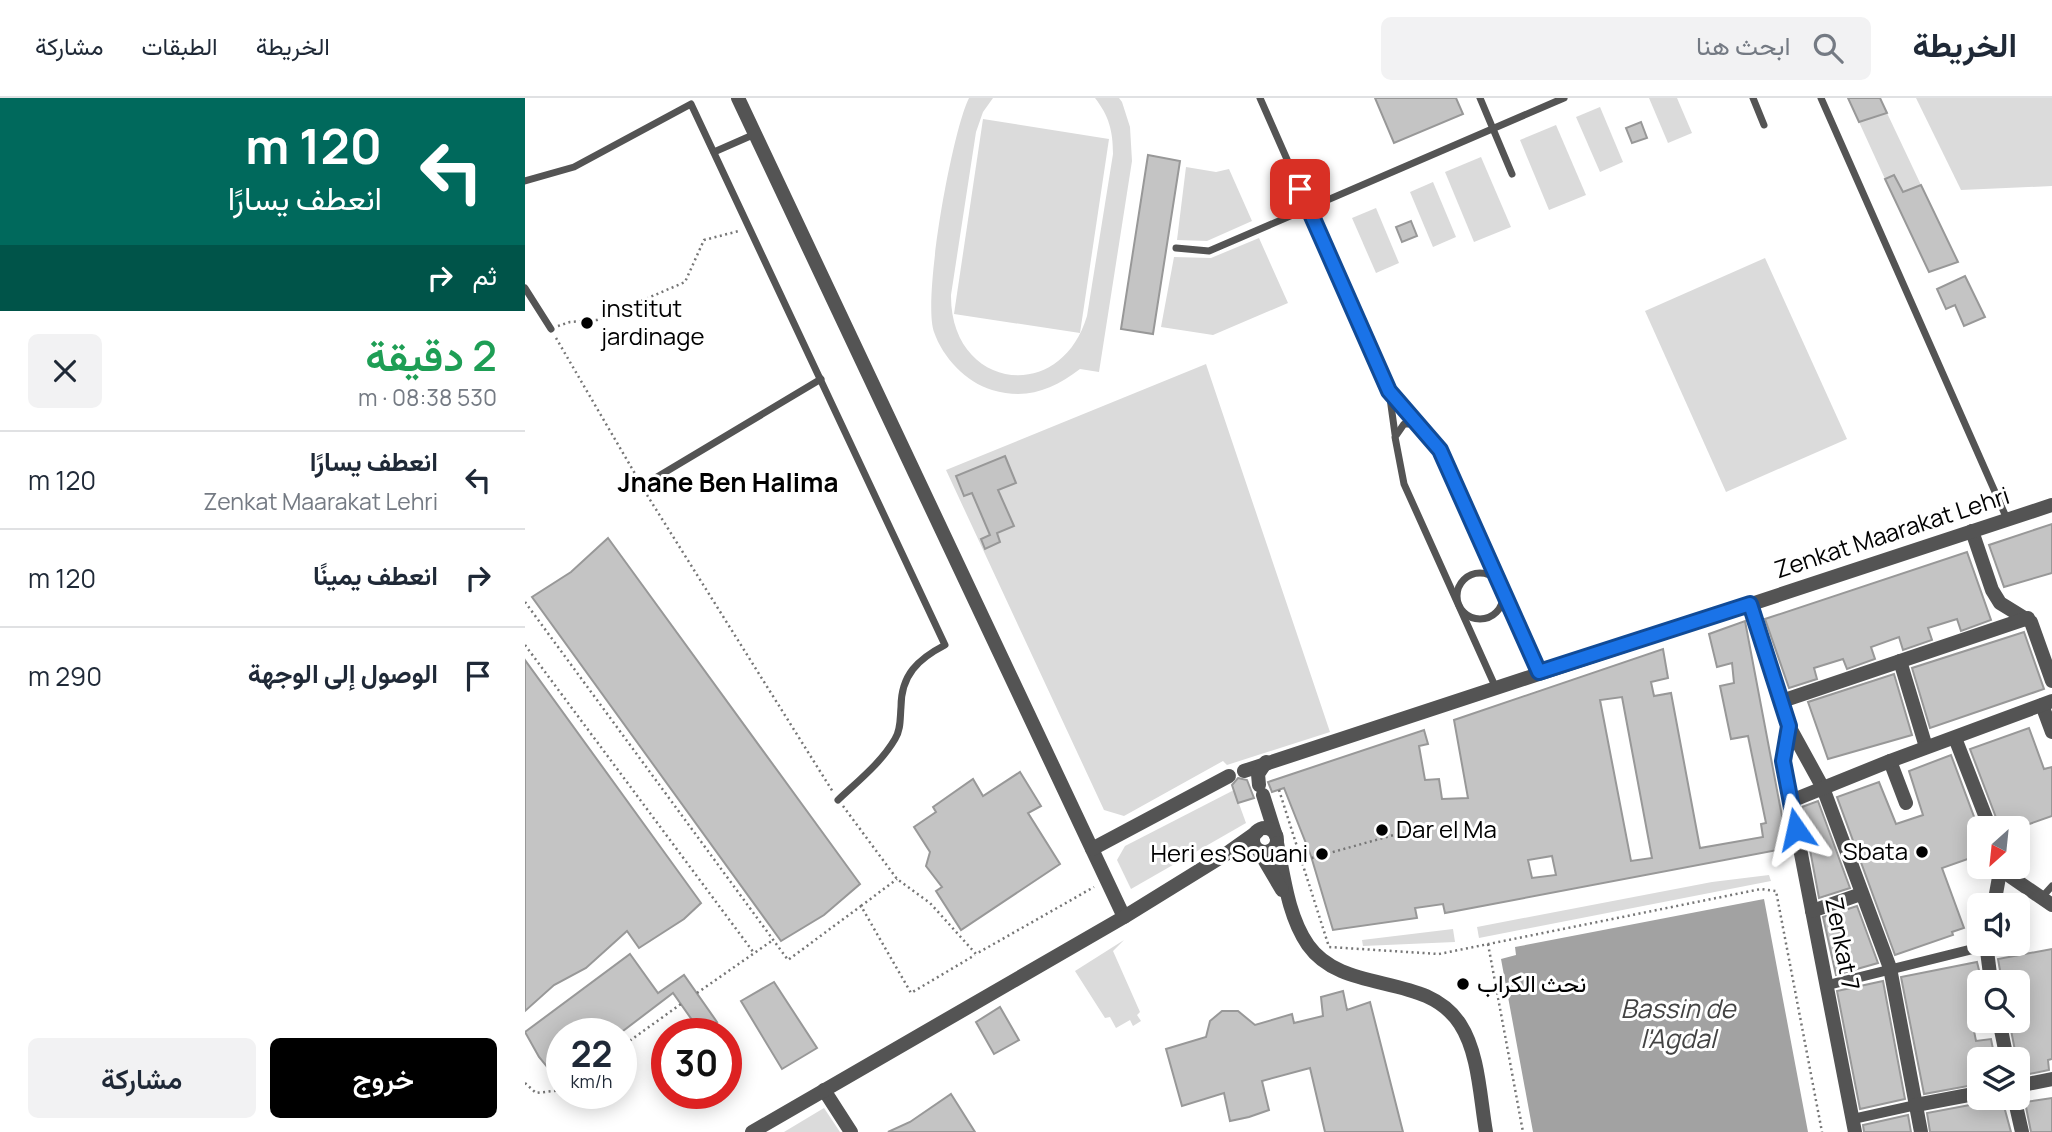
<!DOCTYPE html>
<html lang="ar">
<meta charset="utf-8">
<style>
:root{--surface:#fff;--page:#f2f2f3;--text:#1f2937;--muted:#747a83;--line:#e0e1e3;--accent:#000}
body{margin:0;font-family:Manrope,Vazirmatn,sans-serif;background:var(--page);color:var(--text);direction:rtl;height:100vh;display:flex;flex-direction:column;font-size:26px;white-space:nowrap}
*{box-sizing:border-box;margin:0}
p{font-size:23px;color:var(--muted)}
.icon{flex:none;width:38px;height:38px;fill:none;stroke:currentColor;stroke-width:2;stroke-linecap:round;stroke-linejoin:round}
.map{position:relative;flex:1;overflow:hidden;direction:ltr}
.drawer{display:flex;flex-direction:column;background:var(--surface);width:525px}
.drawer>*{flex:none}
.guide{background:#00695c;color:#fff;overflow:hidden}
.needle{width:46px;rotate:207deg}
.tools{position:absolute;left:1442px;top:718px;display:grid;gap:14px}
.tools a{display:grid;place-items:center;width:63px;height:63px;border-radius:10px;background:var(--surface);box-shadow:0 4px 18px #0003;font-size:35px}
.speed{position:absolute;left:21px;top:920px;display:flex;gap:14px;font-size:35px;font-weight:700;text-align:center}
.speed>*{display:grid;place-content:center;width:91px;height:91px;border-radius:50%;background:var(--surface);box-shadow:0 4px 18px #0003;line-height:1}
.speed small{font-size:18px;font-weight:400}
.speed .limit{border:10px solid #d22;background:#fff;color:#111}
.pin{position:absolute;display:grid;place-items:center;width:60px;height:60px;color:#fff;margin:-30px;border-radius:14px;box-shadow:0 4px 10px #0006}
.me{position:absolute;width:77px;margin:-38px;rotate:349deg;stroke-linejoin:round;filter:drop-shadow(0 0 5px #0008)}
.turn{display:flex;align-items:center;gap:24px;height:147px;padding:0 28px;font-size:32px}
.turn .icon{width:91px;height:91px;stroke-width:2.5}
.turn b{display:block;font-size:49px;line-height:60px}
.then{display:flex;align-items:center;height:66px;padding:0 28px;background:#0003;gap:14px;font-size:26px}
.round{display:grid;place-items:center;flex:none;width:74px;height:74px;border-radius:10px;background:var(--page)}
.summary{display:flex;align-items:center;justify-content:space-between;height:119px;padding:0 28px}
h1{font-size:42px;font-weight:600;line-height:52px;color:#1e9e55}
.cta{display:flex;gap:14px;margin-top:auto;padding:14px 28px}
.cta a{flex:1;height:80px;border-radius:10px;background:var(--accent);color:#fff;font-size:28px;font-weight:600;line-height:80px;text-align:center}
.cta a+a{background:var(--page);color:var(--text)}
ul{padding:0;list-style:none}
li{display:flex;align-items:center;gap:21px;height:98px;padding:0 28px;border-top:2px solid var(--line)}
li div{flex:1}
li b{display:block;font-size:26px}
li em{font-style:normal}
header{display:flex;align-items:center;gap:42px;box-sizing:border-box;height:98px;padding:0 35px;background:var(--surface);border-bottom:2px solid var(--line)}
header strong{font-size:33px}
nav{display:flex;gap:38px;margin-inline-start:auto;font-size:24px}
.search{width:490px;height:63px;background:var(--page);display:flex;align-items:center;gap:18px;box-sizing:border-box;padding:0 24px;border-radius:10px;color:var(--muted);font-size:26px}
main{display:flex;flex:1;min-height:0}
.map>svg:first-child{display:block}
</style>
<header>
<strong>الخريطة</strong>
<div class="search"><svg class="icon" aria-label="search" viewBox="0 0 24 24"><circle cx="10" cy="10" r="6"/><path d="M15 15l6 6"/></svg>ابحث هنا</div>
<nav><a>الخريطة</a><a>الطبقات</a><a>مشاركة</a></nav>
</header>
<main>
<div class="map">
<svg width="1527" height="1034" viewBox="0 0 1527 1034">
<rect width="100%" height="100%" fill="#fff"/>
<!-- green -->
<g fill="#dbdbdb">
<path d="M444,0H468L458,14L451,34L426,197C425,291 535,308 562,218L588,56C588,33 584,18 570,0H594L597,4L605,29L607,63L574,274L555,271C527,292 502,302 467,292C441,284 418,260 409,234C397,200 427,34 444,0Z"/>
<polygon points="1124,0 1152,0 1167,35 1143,45"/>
<polygon points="1391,0 1527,0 1527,88 1436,92"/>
<polygon points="1075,9 1098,64 1075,74 1051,19"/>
<polygon points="1362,15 1396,87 1378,94 1369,77 1360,81 1334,24"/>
<polygon points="458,21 584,41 555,235 429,216"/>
<polygon points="1031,27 1061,97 1024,112 995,42"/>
<polygon points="956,59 986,129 949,144 920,74"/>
<polygon points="661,69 691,74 704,71 727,123 682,143 652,142"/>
<polygon points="908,84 931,139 908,149 885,94"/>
<polygon points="851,110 874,165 851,175 827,120"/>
<polygon points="734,140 763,205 688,237 636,229 649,159 686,160"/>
<polygon points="1240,160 1322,341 1201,394 1120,213"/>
<polygon points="681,266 805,634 702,667 698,663 599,718 579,712 421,372"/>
<polygon points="709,692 721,725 606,791 592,762 600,748"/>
<polygon points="1244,777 1246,783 954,840 952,829 1187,784"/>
<polygon points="928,831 930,844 838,848 837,842"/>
<polygon points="599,842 588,853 615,914 612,917 616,923 608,928 605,922 591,930 585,919 580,920 550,873"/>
<polygon points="299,1010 315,1034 259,1034"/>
</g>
<!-- water -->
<polygon fill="#a2a2a2" points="1239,801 1283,1034 1008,1034 976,861 991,857 990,849"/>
<!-- building -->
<g fill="#c4c4c4" stroke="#989898" stroke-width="2" fill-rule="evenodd">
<polygon points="850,0 931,0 938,16 869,45"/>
<polygon points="1323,0 1355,0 1362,15 1334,24"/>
<polygon points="1116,24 1122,40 1107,45 1101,30"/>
<polygon points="623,57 655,63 628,236 596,231"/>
<polygon points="1369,77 1378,94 1396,87 1433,164 1404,174 1360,81"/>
<polygon points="886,123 892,138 877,144 871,129"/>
<polygon points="1440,178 1460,219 1439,228 1430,207 1421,211 1412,191"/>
<polygon points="480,358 491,385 473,392 489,428 472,435 475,444 460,451 456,441 465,437 447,395 439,398 431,378"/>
<polygon points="1527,426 1527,475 1479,489 1464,447"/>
<polygon points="83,440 335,786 299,817 256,843 7,499 46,474"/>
<polygon points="1442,454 1466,522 1436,533 1432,521 1403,530 1407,542 1378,552 1374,539 1346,549 1350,561 1322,571 1318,561 1289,570 1292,581 1264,590 1240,521"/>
<path d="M1220,523L1263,750L920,815L918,806L890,810L892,820L808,832L786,758L759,690L747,694L743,684L899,632L903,646L894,648L900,682L914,681L917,701L943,700L929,622L1138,551L1143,580L1126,584L1129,598L1146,595L1175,750L1238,739L1236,726L1241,725L1223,638L1206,641L1195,588L1209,585L1207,565L1192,569L1184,536ZM1097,599L1127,760L1106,763L1075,602ZM1027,758L1031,777L1007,780L1003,762Z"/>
<polygon points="1499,534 1519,591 1405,630 1387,570"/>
<polygon points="0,562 176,805 159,821 114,850 102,833 61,870 29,887 0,913"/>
<polygon points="1369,576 1387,637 1303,661 1283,604"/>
<polygon points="1504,630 1519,671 1527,669 1527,718 1493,730 1475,730 1445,651"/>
<polygon points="1426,657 1454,732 1454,757 1417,770 1439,830 1427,834 1428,837 1370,857 1312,699 1354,684 1371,726 1398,717 1384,673"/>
<polygon points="495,674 516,708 503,715 535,766 436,832 411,793 417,789 401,768 405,754 389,729 411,714 408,709 448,681 458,698"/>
<polygon points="713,680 722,682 729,700 713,705 707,687"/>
<polygon points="1293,703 1325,790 1294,800 1277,709"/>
<polygon points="1332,808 1353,865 1311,877 1298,819"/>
<polygon points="1527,851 1527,961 1523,962 1524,972 1495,978 1484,922 1493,922 1493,884 1477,884 1473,861"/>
<polygon points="105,856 133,895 159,877 192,924 184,928 190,936 177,936 148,895 94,936 37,936 37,987 14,959 0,934"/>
<polygon points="1452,864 1456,880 1454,911 1445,913 1451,943 1466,941 1470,961 1454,961 1454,986 1399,996 1376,879"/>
<polygon points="1358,883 1380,1001 1335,1011 1312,893"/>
<polygon points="249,884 292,950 257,971 216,903"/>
<polygon points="818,893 822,912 845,904 878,1034 800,1034 785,970 737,983 744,1012 724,1019 705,1023 699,995 657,1008 641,951 681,939 685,923 697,913 713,913 730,927 767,916 769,925 798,918 796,899"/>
<polygon points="475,909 494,942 469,956 451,924"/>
<polygon points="426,996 450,1034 363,1034 385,1024"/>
<polygon points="1527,1000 1527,1034 1506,1034 1500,1004"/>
<polygon points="1477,1001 1486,1034 1405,1034 1402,1015"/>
<polygon points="1383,1017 1386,1034 1339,1034 1338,1027"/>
</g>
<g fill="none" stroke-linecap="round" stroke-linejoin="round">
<!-- path -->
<g stroke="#767676" stroke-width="2.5" stroke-dasharray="2 3.5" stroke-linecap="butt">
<polyline points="33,228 45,224 72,222 160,184 179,142 214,133"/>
<polyline points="31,240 112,379"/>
<polyline points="122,397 308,694"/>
<polyline points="0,504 263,862 336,808 386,895 450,857"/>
<polyline points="0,547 229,855"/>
<polyline points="754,692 804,849 914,856 1236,791 1251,793 1297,1034"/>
<polyline points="318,708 372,781 405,805 451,856 569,789"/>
<polyline points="776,763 890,731"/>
<polyline points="336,808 372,781"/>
<polyline points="963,846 998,1034"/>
<polyline points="172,895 248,842"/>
<polyline points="96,949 156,906"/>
<polyline points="0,985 11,995 37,992"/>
</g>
<!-- service -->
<g stroke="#545454" stroke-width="7">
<polyline points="735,0 864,293"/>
<polyline points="955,0 987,76"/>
<polyline points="1228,0 1239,27"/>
<polyline points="1296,0 1482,421"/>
<polyline points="189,54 230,36"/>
<path d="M0,83L49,69L166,6L420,547C393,561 376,577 376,609C375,620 376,632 370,641C356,665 333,683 313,702"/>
<polyline points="651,150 684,153 1039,0"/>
<polyline points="0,190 26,231"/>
<polyline points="870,336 864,293 893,324"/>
<polyline points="117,388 296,281"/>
<circle cx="955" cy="498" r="23"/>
<polyline points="970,588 879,386 870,339 879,326 894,326 915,352 1014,574"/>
<polyline points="1517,799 1527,788"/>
</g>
<!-- pedestrian -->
<g stroke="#545454" stroke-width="10">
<polyline points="1303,887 1460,848"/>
<polyline points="1328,1021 1391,1007"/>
</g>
<!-- minor -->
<g stroke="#545454" stroke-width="14">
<polyline points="213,0 599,819"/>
<polyline points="1447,433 1467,492 1475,505 1506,524 1527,583"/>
<polyline points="1225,506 1264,628 1258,663 1330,1034"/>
<polyline points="1375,563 1401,649"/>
<polyline points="1257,603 1503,520"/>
<polyline points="1517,607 1527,634"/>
<polyline points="1264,628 1298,690 1365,870 1396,1034"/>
<polyline points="1430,640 1465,730"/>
<polyline points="1365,663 1381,705"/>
<polyline points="719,673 1527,407"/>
<polyline points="734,687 733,676 741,664"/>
<polyline points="738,697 751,738"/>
<polyline points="1266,703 1365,663 1527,603"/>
<circle cx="740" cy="742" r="12"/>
<path d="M752,745C759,779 763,818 783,847C819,898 901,873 935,926C954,955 955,1000 961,1034"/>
<polyline points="567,751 704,678"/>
<polyline points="734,753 757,792"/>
<polyline points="1476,772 1527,807"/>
<polyline points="1469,807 1476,768"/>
<polyline points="1287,813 1336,796"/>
<polyline points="1461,845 1466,884"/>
<polyline points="1474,922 1482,961"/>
<polyline points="1493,988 1527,981"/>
<polyline points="299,992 326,1034"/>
<polyline points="1489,999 1497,1034"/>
<polyline points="1391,1007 1454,995"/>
<polyline points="227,1034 599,819 701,756 732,734"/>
</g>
</g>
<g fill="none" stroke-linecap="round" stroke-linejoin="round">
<defs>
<polyline id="route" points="775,91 864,293 915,352 1014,574 1225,506 1264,628 1258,663 1271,731"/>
</defs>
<!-- route casing -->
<use href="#route" stroke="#114b97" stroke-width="18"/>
<!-- route -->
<use href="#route" stroke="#1a73e8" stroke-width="12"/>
</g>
<!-- markers -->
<g fill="#000" stroke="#fff" stroke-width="2.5">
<circle cx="62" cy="225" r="7"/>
<circle cx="857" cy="732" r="7"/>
<circle cx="1397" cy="754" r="7"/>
<circle cx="797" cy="756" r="7"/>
<circle cx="938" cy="886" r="7"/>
</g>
<g text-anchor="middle" stroke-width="6" stroke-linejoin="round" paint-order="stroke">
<!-- poi labels -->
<g font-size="24" fill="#000" stroke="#fff" text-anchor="start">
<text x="76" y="219">institut<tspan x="76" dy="28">jardinage</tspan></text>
<text x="871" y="740">Dar el Ma</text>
<text x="1383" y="762" text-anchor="end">Sbata</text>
<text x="783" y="764" text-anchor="end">Heri es Souani</text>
<text x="952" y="894">نحث الكراب</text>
</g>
<!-- street labels -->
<g font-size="24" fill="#000" stroke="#fff">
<text transform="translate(1367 435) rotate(-18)" y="8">Zenkat Maarakat Lehri</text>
<text transform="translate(1317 846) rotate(79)" y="8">Zenkat 7</text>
</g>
<!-- neighbourhood labels -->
<g font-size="26" font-weight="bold" fill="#000" stroke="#fff">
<text x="203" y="394">Jnane Ben Halima</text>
</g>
<!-- water labels -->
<g font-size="26" font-style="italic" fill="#434343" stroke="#fff">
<text x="1153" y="920">Bassin de<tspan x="1153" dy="30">l'Agdal</tspan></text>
</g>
</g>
</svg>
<div class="tools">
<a><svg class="needle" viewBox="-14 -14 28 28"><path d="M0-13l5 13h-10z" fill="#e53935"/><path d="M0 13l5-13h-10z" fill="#747a83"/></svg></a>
<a><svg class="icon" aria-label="sound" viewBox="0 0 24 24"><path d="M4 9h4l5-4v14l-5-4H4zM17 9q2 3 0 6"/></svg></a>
<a><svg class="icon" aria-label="search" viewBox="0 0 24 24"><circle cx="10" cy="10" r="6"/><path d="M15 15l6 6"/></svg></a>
<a><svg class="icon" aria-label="layers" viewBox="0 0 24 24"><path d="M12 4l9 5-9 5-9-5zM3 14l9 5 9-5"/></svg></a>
</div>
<div class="speed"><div>22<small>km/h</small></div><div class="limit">30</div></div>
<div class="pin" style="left:775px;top:91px;background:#d93025"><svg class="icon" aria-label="arrive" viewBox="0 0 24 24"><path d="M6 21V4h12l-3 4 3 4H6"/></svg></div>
<svg class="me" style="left:1271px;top:731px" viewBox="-20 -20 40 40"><path d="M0-17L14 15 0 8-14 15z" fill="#1a73e8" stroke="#fff" stroke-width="4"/></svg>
</div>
<section class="drawer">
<div class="guide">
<div class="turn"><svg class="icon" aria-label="left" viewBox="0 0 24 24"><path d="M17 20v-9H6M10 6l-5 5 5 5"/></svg><div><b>120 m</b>انعطف يسارًا</div></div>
<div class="then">ثم<svg class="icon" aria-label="right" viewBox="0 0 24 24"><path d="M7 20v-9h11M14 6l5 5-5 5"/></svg></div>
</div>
<div class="summary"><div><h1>2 دقيقة</h1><p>530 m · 08:38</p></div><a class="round"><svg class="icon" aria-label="close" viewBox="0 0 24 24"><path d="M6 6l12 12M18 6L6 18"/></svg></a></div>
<ul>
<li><svg class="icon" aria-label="left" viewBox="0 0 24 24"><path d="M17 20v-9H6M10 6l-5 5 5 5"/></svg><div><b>انعطف يسارًا</b><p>Zenkat Maarakat Lehri</p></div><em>120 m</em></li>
<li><svg class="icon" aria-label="right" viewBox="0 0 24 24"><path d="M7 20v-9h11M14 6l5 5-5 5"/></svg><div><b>انعطف يمينًا</b></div><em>120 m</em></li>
<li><svg class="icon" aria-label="arrive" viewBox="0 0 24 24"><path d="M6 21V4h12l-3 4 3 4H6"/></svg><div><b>الوصول إلى الوجهة</b></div><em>290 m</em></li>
</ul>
<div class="cta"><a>خروج</a><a>مشاركة</a></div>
</section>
</main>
